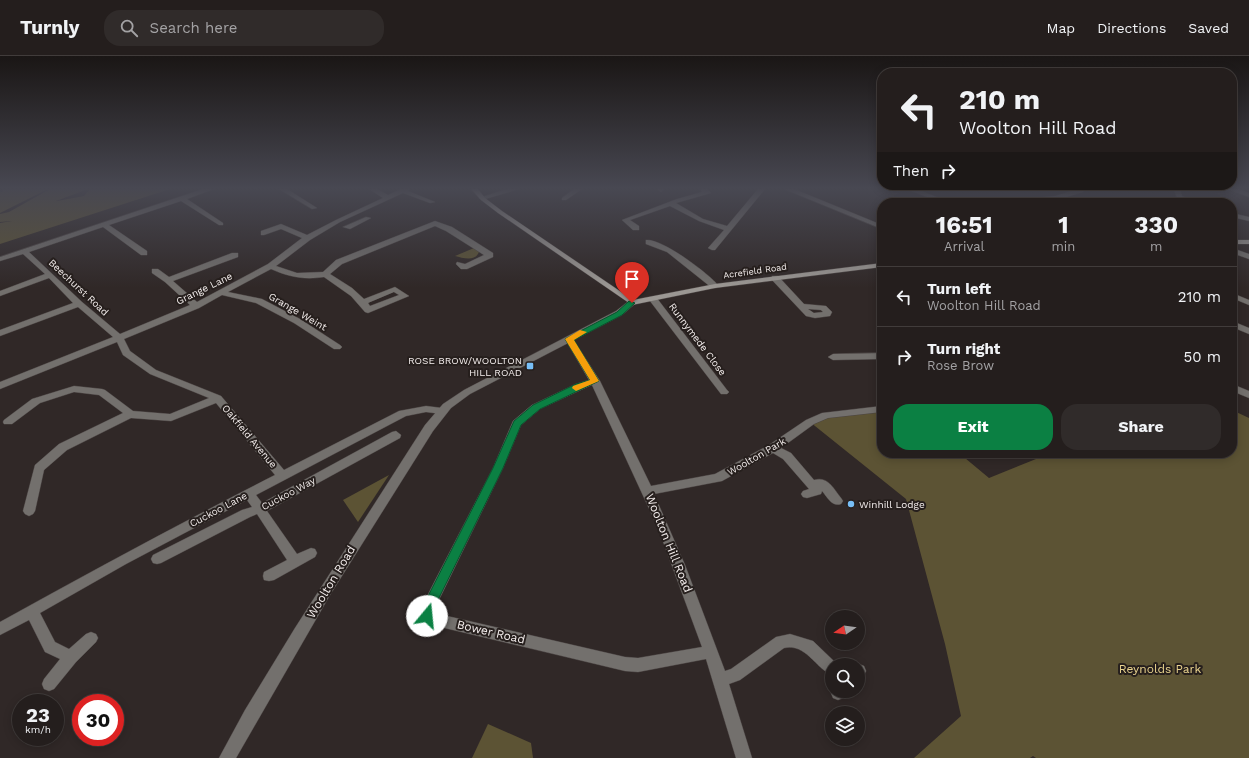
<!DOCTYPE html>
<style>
:root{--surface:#241e1d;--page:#302b2a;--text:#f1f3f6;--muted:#a3a2a4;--line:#413c3b;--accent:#0b8043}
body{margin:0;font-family:"Work Sans",sans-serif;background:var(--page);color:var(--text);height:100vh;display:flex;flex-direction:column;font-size:15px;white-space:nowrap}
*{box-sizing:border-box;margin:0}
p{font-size:13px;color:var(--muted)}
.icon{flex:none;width:22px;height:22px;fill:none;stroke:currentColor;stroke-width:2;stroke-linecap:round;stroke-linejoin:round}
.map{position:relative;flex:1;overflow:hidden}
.sheet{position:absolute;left:877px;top:142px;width:360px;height:260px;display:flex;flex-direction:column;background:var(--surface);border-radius:16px;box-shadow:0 2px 10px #0003,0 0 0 1px var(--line)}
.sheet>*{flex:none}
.banner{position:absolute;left:877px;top:12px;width:360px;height:122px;border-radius:16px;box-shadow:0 2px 10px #0003,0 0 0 1px var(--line);background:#241e1d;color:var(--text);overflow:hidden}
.needle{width:26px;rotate:257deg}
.controls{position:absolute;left:825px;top:554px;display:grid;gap:8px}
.controls a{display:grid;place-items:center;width:40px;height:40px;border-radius:50%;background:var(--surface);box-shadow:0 2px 10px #0003,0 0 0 1px var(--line);font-size:20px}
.speed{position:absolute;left:12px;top:638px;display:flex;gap:8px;font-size:20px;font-weight:700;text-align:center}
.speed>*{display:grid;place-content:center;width:52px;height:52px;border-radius:50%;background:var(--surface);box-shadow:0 2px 10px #0003,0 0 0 1px var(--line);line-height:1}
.speed small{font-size:10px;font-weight:400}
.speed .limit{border:6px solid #d22;background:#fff;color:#111}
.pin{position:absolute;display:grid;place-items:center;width:34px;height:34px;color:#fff;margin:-41px -17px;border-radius:50% 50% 50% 0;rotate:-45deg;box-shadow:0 0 4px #0007}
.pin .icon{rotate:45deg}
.me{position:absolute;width:44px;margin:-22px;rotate:17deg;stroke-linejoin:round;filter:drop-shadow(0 0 3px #0008)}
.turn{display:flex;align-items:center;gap:14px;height:84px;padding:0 16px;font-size:18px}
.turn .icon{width:52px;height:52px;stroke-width:2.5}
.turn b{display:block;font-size:28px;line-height:34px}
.then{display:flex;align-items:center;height:38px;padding:0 16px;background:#0003;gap:8px;font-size:15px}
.eta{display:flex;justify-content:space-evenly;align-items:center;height:68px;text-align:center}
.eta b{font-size:24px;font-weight:700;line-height:28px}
.action{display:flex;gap:8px;margin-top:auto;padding:8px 16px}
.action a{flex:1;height:46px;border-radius:16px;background:var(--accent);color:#fff;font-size:16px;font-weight:700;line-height:46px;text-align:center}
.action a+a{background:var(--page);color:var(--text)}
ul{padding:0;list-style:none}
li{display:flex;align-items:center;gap:12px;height:60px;padding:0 16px;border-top:1px solid var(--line)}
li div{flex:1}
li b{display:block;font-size:15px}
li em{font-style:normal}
header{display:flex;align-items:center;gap:24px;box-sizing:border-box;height:56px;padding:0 20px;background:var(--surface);border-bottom:1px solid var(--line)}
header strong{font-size:19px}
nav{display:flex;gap:22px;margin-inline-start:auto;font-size:14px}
.search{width:280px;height:36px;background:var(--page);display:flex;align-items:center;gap:10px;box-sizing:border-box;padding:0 14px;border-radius:16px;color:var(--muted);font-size:15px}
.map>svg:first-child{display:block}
</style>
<header>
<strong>Turnly</strong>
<div class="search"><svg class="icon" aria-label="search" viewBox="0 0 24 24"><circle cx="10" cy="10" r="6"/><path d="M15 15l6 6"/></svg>Search here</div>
<nav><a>Map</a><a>Directions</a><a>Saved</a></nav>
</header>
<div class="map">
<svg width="1249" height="702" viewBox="0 0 1249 702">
<rect width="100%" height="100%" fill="#302827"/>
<!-- green -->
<g fill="#5c5334">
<polygon points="3,133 48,133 0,157 0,135 2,136"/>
<polygon points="50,133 88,133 56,145 57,145 84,140 90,133 170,133 0,188 0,167 12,165 0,166 0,158 9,156"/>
<path d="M474,192L479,196C475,206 463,202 455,200Z"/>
<polygon points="882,352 882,397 959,397 989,422 1051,397 1232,397 1232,354 1249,362 1249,702 1036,702 1033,700 1030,702 914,702 961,660 945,588 906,443 810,366 841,357"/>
<polygon points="389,419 358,466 343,444"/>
<polygon points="488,668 531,687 533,702 472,702"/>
</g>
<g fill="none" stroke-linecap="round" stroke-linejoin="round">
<defs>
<g id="minor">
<path d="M203,133H214L187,143L223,167V169H219L181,145L109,169L147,195V199H141L103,171L29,196L82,246L120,278L190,249L165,226L152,217V213H158L169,221L232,197H238V201L173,225L197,246L268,208L302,182L281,173L264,179H261V175L281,168L307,179L336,164L383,142L369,133H377L388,139L401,133H410L408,135L435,146L430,147L403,137L340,166L310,184L276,210L297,217L323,216L336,204L435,165L452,171L493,197V201L467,213H461L456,208L457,206L465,208L484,199L446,175L435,170L342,208L330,218L352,232L364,243L395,231L409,240L368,257L365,256L351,240L324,221C304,224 289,221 271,213L228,236L262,243L300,263L340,289L342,291L340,293H334L294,267L256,247L222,239L199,252L124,283L130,295L156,314L221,340L284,414L399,355L426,350L442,352L447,355L442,358L426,356L406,360L256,439L262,447L392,376L396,375L401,379L400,382L267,455L297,498L311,492L315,493L317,497L315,501L274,524L269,525L264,524L263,520L264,516L287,504L257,458L250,461L161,507L157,508L153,507L151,503L153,499L242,454L252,451L247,444L126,508L40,557L55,586L69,593L86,578L91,576L96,578L98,582L96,586L76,606L54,633L49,635L44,633L42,628L44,623L60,603L45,596L29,564L0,579V566C90,516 183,466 275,419L216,347L171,365L131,362L67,394L44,414L35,455L33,458L29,460L25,458L23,455L35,409L59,388L123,357L99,339L74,336L40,347L12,368H4L3,366L4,364L32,343L74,330L102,333L105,334L133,355L170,358L209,342L150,318L123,299L117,286L0,333V326L113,281L78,251L0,280V274L73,247L49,222L0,240V235L45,218L23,198L0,205V201ZM394,236L399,239L370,250L368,247Z"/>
<polygon points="279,133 287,133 317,152 312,153"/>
<polygon points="507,133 519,133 482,144 479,142"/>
<polygon points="574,133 582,133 566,144 562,144 562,142"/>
<polygon points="665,133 661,136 658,134 658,133"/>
<polygon points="700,133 707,133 711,137 676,147 703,163 727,170 758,133 765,133 715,194 712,194 708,192 724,174 699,165 670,150 630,164 639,170 639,174 633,174 622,164 677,143 702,136"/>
<polygon points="784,133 794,133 882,169 882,173"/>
<polygon points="906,133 916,133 952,147 943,147"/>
<polygon points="1079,133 1085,133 1083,136 1060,143 1065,147 1058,147 1054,144 1026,147 1004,147 1007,145 1055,140"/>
<polygon points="1174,133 1180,133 1182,140 1199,147 1190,147 1177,142"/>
<polygon points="1228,133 1239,133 1249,137 1249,141"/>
<polygon points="1232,157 1249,161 1249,165 1232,161"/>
<polygon points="366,161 371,162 350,173 343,171"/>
<path d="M646,184C662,182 709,218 719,230L715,232H712L667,196L646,188Z"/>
<polygon points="1232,192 1249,198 1249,203 1232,197"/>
<path d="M772,220H778L804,248L826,250L832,256L830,260L815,262L806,260L772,224ZM808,253L821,254L823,256L814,257Z"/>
<polygon points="1232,237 1249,244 1249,249 1232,242"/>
<polygon points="650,241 656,241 727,334 729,336 727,338 721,338 650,245"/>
<polygon points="1232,265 1249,272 1249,278 1232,271"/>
<path d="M569,280L573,283L600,325L651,430L715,418L769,389L806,364L822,357L882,350V356L828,362L814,368L781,392L791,397L814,424C828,420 833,432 841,442L843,445L841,448C832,451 828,442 822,435L821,438L807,442L803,441L801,438L803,435L809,433L783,403L773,397L722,425L654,438L685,509L725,615L731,613L776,581L790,578L813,585L838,609H832V619C815,612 806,587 784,592L740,624L729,628L752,702H736L706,603L638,616L625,615L432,569L422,563L420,559L424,546L493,412L513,365L532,349L576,328L589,324L565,283ZM592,329L658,472L702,591L638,602L625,601L434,557L436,550L503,412L521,369L540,353Z"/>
<polygon points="882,297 882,303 833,304 828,301 833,298"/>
<polygon points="1232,328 1249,335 1249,342 1232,335"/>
<polygon points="859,608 864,610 866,615 863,621 858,623 857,609"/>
<polygon points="832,634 832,635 847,635 843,642 838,644 833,642 831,637"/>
</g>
<polygon id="tertiary" points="629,245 635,245 636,247 622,259 470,338 451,352 433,375 330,539 236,702 219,702 245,654 295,572 425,369 443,348 464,334 616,255"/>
<g id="secondary">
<polygon points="471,133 478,133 485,142 502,155 633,244 715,228 882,207 882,211 715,232 632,249 498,157 481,144"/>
<rect x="1232" y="184" width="17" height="4"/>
</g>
</defs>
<!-- minor casing -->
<use href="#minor" stroke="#4b4443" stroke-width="1"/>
<!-- tertiary casing -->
<use href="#tertiary" stroke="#4b4443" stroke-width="1"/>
<!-- secondary casing -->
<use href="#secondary" stroke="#4b4443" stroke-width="1"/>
<!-- minor -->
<use href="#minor" fill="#73706d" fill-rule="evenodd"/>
<!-- tertiary -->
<use href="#tertiary" fill="#73706d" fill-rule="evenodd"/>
<!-- secondary -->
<use href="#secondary" fill="#9b9793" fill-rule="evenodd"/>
</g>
<!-- sky -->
<linearGradient id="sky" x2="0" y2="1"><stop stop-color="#1a1615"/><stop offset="0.57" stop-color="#484852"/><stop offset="1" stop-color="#484852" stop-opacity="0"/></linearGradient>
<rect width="1249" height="232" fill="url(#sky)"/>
<!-- route -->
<polygon fill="#0b8043" stroke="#07532c" points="629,245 635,247 622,259 574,284 599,325 540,353 521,369 503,412 435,550 432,563 427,565 423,563 421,560 423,550 493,412 514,365 533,349 576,328 590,324 565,283 617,256"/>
<!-- slow -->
<polygon fill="#f59e0b" points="580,274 587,276 574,284 599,325 576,335 572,332 573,330 590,324 565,283"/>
<!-- markers -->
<g fill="#78bff7" stroke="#261f1d" stroke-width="1.5">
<rect x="526" y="306" width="8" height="8" rx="2"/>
<circle cx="851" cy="448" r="4"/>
</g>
<g text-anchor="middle" stroke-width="4" stroke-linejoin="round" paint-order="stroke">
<!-- far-street labels -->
<g font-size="9" fill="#f4eeed" stroke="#261f1d">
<text transform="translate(755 215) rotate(-8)" y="3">Acrefield Road</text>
</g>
<!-- street labels -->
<g font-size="10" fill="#f4eeed" stroke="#261f1d">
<text transform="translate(79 231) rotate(43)" y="4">Beechurst Road</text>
<text transform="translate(204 232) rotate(-26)" y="4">Grange Lane</text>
<text transform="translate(298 255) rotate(30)" y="4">Grange Weint</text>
<text transform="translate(698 283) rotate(53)" y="4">Runnymede Close</text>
<text transform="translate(250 380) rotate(50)" y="4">Oakfield Avenue</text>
<text transform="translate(756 400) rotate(-30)" y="4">Woolton Park</text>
<text transform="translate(288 437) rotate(-28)" y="4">Cuckoo Way</text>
<text transform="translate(218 453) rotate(-28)" y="4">Cuckoo Lane</text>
</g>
<!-- poi labels -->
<g font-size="10" fill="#f4eeed" stroke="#261f1d" text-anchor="end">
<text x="522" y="308">ROSE BROW/WOOLTON<tspan x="522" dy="12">HILL ROAD</tspan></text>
<text x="859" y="452" text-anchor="start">Winhill Lodge</text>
</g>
<!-- near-street labels -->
<g font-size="12" fill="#f4eeed" stroke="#261f1d">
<text transform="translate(669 487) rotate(68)" y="4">Woolton Hill Road</text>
<text transform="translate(331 526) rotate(-59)" y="4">Woolton Road</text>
<text transform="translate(491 576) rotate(13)" y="4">Bower Road</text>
</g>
<!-- near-park labels -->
<g font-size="12" fill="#ead48f" stroke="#261f1d">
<text x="1160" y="617">Reynolds Park</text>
</g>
</g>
</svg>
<div class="controls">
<a><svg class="needle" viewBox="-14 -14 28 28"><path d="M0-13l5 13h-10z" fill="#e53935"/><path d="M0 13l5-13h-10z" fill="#a3a2a4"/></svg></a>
<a><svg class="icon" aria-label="search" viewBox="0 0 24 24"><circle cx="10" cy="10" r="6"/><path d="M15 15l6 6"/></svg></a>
<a><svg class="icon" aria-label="layers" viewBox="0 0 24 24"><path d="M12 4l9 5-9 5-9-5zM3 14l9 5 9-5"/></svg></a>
</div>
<div class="speed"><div>23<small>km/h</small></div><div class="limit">30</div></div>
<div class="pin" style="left:632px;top:247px;background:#d93025"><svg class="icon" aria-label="arrive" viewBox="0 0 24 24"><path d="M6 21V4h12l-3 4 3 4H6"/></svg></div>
<svg class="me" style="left:427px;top:560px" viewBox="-20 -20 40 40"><circle r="19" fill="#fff"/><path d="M0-13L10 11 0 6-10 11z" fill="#0b8043"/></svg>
<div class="banner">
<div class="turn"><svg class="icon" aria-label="left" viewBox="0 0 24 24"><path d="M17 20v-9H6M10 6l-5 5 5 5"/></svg><div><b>210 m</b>Woolton Hill Road</div></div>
<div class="then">Then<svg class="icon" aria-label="right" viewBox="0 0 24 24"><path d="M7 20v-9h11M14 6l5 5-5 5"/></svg></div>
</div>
<section class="sheet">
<div class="eta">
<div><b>16:51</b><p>Arrival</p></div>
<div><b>1</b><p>min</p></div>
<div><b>330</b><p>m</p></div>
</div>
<ul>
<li><svg class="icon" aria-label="left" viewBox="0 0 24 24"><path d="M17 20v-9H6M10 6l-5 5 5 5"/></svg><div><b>Turn left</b><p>Woolton Hill Road</p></div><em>210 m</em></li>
<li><svg class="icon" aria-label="right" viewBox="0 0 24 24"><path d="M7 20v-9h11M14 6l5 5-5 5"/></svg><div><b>Turn right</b><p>Rose Brow</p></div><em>50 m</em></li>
</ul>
<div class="action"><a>Exit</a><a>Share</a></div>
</section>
</div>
